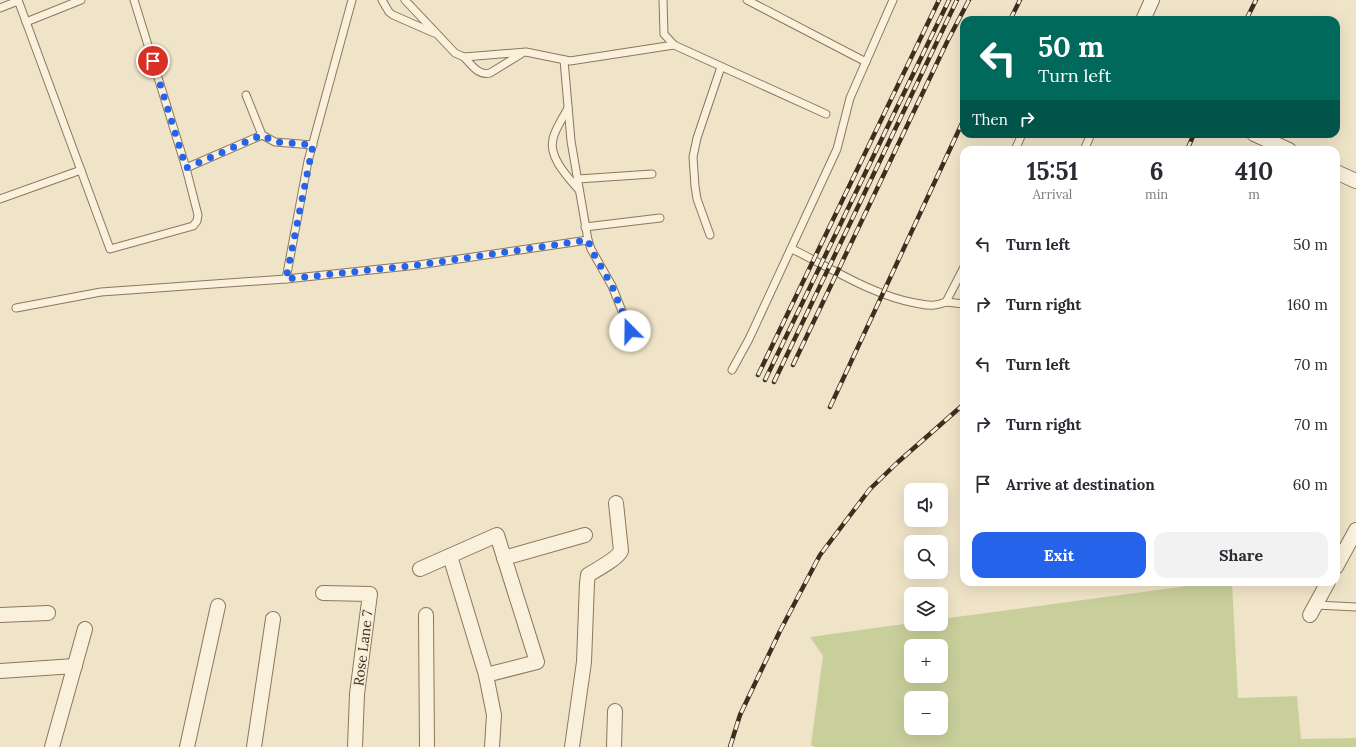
<!DOCTYPE html>
<meta charset="utf-8">
<style>
:root{--surface:#fff;--page:#f2f2f3;--text:#2b2b33;--muted:#7c7c81;--accent:#2563eb}
body{margin:0;font-family:Lora,serif;background:var(--page);color:var(--text);height:100vh;display:flex;flex-direction:column;font-size:15px;white-space:nowrap}
*{box-sizing:border-box;margin:0}
p{font-size:13px;color:var(--muted)}
.icon{flex:none;width:22px;height:22px;fill:none;stroke:currentColor;stroke-width:2;stroke-linecap:round;stroke-linejoin:round}
.map{position:relative;flex:1;overflow:hidden}
.side{position:absolute;left:960px;top:146px;width:380px;height:440px;display:flex;flex-direction:column;background:var(--surface);border-radius:12px;box-shadow:0 4px 16px #0002}
.side>*{flex:none}
.hud{position:absolute;left:960px;top:16px;width:380px;height:122px;border-radius:12px;box-shadow:0 4px 16px #0002;background:#00695c;color:#fff;overflow:hidden}
.buttons{position:absolute;left:904px;top:483px;display:grid;gap:8px}
.buttons a{display:grid;place-items:center;width:44px;height:44px;border-radius:8px;background:var(--surface);box-shadow:0 4px 16px #0002;font-size:20px}
.pin{position:absolute;display:grid;place-items:center;width:34px;height:34px;color:#fff;margin:-17px;border:2px solid #fff;border-radius:50%;box-shadow:0 1px 4px #0007}
.me{position:absolute;width:44px;margin:-22px;rotate:338deg;stroke-linejoin:round;filter:drop-shadow(0 0 3px #0008)}
.turn{display:flex;align-items:center;gap:14px;height:84px;padding:0 12px;font-size:18px}
.turn .icon{width:52px;height:52px;stroke-width:2.5}
.turn b{display:block;font-size:28px;line-height:34px}
.then{display:flex;align-items:center;height:38px;padding:0 12px;background:#0003;gap:8px;font-size:15px}
.eta{display:flex;justify-content:space-evenly;align-items:center;height:68px;text-align:center}
.eta b{font-size:24px;font-weight:800;line-height:28px}
.primary-button{display:flex;gap:8px;margin-top:auto;padding:8px 12px}
.primary-button a{flex:1;height:46px;border-radius:12px;background:var(--accent);color:#fff;font-size:16px;font-weight:800;line-height:46px;text-align:center}
.primary-button a+a{background:var(--page);color:var(--text)}
ul{padding:0;list-style:none}
li{display:flex;align-items:center;gap:12px;height:60px;padding:0 12px}
li div{flex:1}
li b{display:block;font-size:15px}
li em{font-style:normal}
.map>svg:first-child{display:block}
</style>
<div class="map">
<svg width="1356" height="747" viewBox="0 0 1356 747">
<rect width="100%" height="100%" fill="#f0e4c8"/>
<!-- green -->
<path fill="#c9cf9b" fill-rule="evenodd" d="M1217,582H1232L1238,698L1297,696L1301,739L1356,738V747H815L811,745L823,656L810,637L911,623L941,624V619ZM911,646H941V676H911ZM911,698H941V728H911Z"/>
<g fill="none" stroke-linecap="round" stroke-linejoin="round">
<defs>
<g id="service">
<polyline points="18,0 110,249 193,226 197,221 198,215 186,168 134,0"/>
<polyline points="382,0 389,12 393,15 434,33"/>
<polyline points="405,0 455,53 464,57 526,52 570,61 674,45"/>
<polyline points="663,0 664,34 674,45 826,114"/>
<polyline points="747,0 866,62"/>
<polyline points="0,8 18,1"/>
<polyline points="26,22 81,0"/>
<path d="M464,57C471,64 478,76 490,73L521,54"/>
<polyline points="564,60 571,141 588,240 591,249 612,286 630,331"/>
<polyline points="246,95 262,135 275,142 313,145"/>
<path d="M568,108C564,116 554,131 553,139C548,157 568,177 579,190"/>
<polyline points="1015,150 1022,134"/>
<polyline points="1084,150 1091,134"/>
<polyline points="186,168 262,135"/>
<polyline points="578,179 652,174"/>
<polyline points="0,199 81,170"/>
<polyline points="585,227 660,218"/>
<polyline points="710,235 697,199 695,186 693,157 697,138 721,67"/>
<path d="M792,249C829,267 874,296 915,303C921,304 928,306 934,305C938,305 942,303 946,302L964,267"/>
<polyline points="286,279 308,161 352,0"/>
<polyline points="946,302 964,304"/>
<polyline points="16,308 101,292 286,279 418,265 588,240"/>
<polyline points="732,370 749,339 837,149 850,98 893,0"/>
<polyline points="1316,605 1356,607"/>
</g>
<g id="minor">
<polyline points="1143,20 1152,0"/>
<polyline points="1254,134 1289,150"/>
<polyline points="1336,172 1356,181"/>
<polyline points="450,556 486,675 494,715 492,747"/>
<polyline points="504,558 585,535"/>
<polyline points="1336,567 1356,530"/>
<polyline points="420,569 497,535 537,662 486,675"/>
<polyline points="323,593 370,594 357,694 355,747"/>
<polyline points="0,615 48,613"/>
<polyline points="426,615 427,747"/>
<polyline points="1310,615 1328,582"/>
<polyline points="0,671 75,666"/>
<polyline points="52,747 85,629"/>
<polyline points="187,747 218,606"/>
<polyline points="254,747 273,619"/>
<path d="M572,747L584,662L587,583L588,575C596,570 617,559 621,551L616,503"/>
<polyline points="614,747 615,711"/>
</g>
</defs>
<!-- service casing -->
<use href="#service" stroke="#8d765c" stroke-width="9"/>
<!-- minor casing -->
<use href="#minor" stroke="#8d765c" stroke-width="16"/>
<!-- service -->
<use href="#service" stroke="#faf1dc" stroke-width="7"/>
<!-- minor -->
<use href="#minor" stroke="#faf1dc" stroke-width="14"/>
<defs>
<g id="rail">
<polyline points="1010,20 1020,0"/>
<polyline points="1246,20 1256,0"/>
<polyline points="1187,150 1194,134"/>
<polyline points="793,365 947,42 969,0"/>
<polyline points="758,375 939,0"/>
<polyline points="765,380 949,0"/>
<polyline points="774,382 957,0"/>
<polyline points="830,407 964,119"/>
<polyline points="730,747 740,715 780,631 820,555 870,489 898,462 964,404"/>
</g>
</defs>
<!-- rail casing -->
<use href="#rail" stroke="#3d2e20" stroke-width="4.5"/>
<!-- rail -->
<use href="#rail" stroke="#f7eed8" stroke-width="3" stroke-dasharray="9" stroke-linecap="butt"/>
</g>
<g fill="none" stroke-linecap="round" stroke-linejoin="round">
<!-- route -->
<polyline stroke="#2563eb" stroke-width="7" stroke-dasharray="0 12.6" points="153,61 186,168 262,135 275,142 313,145 286,279 418,265 588,240 591,249 612,286 630,331"/>
</g>
<g text-anchor="middle" stroke-width="3" stroke-linejoin="round" paint-order="stroke">
<!-- street labels -->
<g font-size="14" fill="#3d2e20" stroke="#f7eed8">
<text transform="translate(363 648) rotate(-83)" y="5">Rose Lane 7</text>
</g>
</g>
</svg>
<div class="buttons">
<a><svg class="icon" aria-label="sound" viewBox="0 0 24 24"><path d="M4 9h4l5-4v14l-5-4H4zM17 9q2 3 0 6"/></svg></a>
<a><svg class="icon" aria-label="search" viewBox="0 0 24 24"><circle cx="10" cy="10" r="6"/><path d="M15 15l6 6"/></svg></a>
<a><svg class="icon" aria-label="layers" viewBox="0 0 24 24"><path d="M12 4l9 5-9 5-9-5zM3 14l9 5 9-5"/></svg></a>
<a>+</a>
<a>−</a>
</div>
<div class="pin" style="left:153px;top:61px;background:#d93025"><svg class="icon" aria-label="arrive" viewBox="0 0 24 24"><path d="M6 21V4h12l-3 4 3 4H6"/></svg></div>
<svg class="me" style="left:630px;top:331px" viewBox="-20 -20 40 40"><circle r="19" fill="#fff"/><path d="M0-13L10 11 0 6-10 11z" fill="#2563eb"/></svg>
<div class="hud">
<div class="turn"><svg class="icon" aria-label="left" viewBox="0 0 24 24"><path d="M17 20v-9H6M10 6l-5 5 5 5"/></svg><div><b>50 m</b>Turn left</div></div>
<div class="then">Then<svg class="icon" aria-label="right" viewBox="0 0 24 24"><path d="M7 20v-9h11M14 6l5 5-5 5"/></svg></div>
</div>
<section class="side">
<div class="eta">
<div><b>15:51</b><p>Arrival</p></div>
<div><b>6</b><p>min</p></div>
<div><b>410</b><p>m</p></div>
</div>
<ul>
<li><svg class="icon" aria-label="left" viewBox="0 0 24 24"><path d="M17 20v-9H6M10 6l-5 5 5 5"/></svg><div><b>Turn left</b></div><em>50 m</em></li>
<li><svg class="icon" aria-label="right" viewBox="0 0 24 24"><path d="M7 20v-9h11M14 6l5 5-5 5"/></svg><div><b>Turn right</b></div><em>160 m</em></li>
<li><svg class="icon" aria-label="left" viewBox="0 0 24 24"><path d="M17 20v-9H6M10 6l-5 5 5 5"/></svg><div><b>Turn left</b></div><em>70 m</em></li>
<li><svg class="icon" aria-label="right" viewBox="0 0 24 24"><path d="M7 20v-9h11M14 6l5 5-5 5"/></svg><div><b>Turn right</b></div><em>70 m</em></li>
<li><svg class="icon" aria-label="arrive" viewBox="0 0 24 24"><path d="M6 21V4h12l-3 4 3 4H6"/></svg><div><b>Arrive at destination</b></div><em>60 m</em></li>
</ul>
<div class="primary-button"><a>Exit</a><a>Share</a></div>
</section>
</div>
